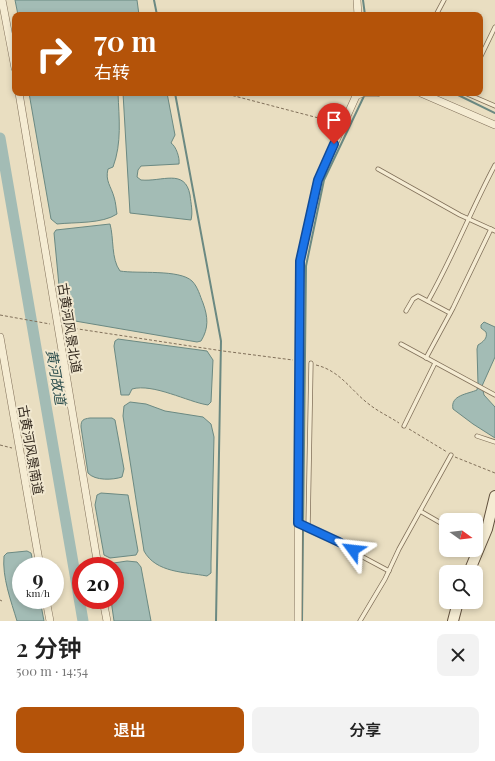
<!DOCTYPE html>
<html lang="zh">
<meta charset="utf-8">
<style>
:root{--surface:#fff;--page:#f2f2f2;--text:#222;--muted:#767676;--accent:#b45309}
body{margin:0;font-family:"Playfair Display","Noto Sans SC",serif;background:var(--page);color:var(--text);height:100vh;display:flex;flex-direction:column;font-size:15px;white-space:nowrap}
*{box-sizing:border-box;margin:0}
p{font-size:13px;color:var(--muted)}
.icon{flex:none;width:22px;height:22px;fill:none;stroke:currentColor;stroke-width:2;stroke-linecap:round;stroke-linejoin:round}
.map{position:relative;height:621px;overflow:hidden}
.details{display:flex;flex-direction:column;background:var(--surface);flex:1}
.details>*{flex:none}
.guide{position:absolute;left:12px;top:12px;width:471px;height:84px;border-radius:8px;box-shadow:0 2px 6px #0003;background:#b45309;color:#fff;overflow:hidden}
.needle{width:26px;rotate:105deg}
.controls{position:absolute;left:439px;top:513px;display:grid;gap:8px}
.controls a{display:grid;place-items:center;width:44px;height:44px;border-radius:8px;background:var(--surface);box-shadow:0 2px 6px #0003;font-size:20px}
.speed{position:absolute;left:12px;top:557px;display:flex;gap:8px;font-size:20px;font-weight:700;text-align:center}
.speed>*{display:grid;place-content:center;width:52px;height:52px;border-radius:50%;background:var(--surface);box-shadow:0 2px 6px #0003;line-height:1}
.speed small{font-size:10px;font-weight:400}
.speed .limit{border:6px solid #d22;background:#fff;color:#111}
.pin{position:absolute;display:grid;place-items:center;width:34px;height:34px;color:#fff;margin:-41px -17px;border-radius:50% 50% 50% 0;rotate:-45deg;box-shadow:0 0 4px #0007}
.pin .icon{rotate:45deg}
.me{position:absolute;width:44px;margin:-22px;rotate:300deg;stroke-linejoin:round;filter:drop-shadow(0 0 3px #0008)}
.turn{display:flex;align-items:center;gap:14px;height:84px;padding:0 16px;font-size:18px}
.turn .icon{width:52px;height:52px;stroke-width:2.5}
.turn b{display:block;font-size:28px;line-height:34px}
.round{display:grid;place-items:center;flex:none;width:42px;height:42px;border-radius:8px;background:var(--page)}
.headline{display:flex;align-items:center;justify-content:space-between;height:68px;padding:0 16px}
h1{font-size:24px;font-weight:600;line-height:30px}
.button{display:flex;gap:8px;margin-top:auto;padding:8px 16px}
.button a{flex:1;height:46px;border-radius:8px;background:var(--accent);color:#fff;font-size:16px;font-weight:600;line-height:46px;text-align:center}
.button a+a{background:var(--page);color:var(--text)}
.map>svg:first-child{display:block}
</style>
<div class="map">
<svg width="495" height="621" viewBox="0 0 495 621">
<rect width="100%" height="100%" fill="#e9dec1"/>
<!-- water -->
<g fill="#a3bcb5" stroke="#6b8982">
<polygon points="15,0 137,0 139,15 18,15"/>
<path d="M29,93H118C119,118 122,143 113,167L108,169C105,181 111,186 114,197C116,203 116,209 117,214C102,224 75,222 57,224L51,219Z"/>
<path d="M123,93H167L175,135L171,143C176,146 180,158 179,164L141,166L138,170L137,177L141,180C162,182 185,168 190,195C191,204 193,212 191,220L130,213Z"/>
<path d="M110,224C114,238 111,259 120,271C138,274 179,269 192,281C198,287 200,296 203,303C208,317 209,328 201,341L197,342L75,321L65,317L60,296L54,233L56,230Z"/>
<path d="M484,322L495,327V357L482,386L484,395L495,407V438L473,424L453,409C450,395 468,394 477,390L478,384L477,349L478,345C483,342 488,338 486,332L481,328V325Z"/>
<path d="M118,339L207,351L213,360L211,402L208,405C188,402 153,383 132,389L129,395H121L114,346L115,341Z"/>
<path d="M130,402L146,404L165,411L203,417L211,424L214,437L211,563V573L207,576C185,572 156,573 144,551L123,416L124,406Z"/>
<path d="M90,418H112L115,420L124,469L122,477C113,480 95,481 88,473L81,427C81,420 83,419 90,418Z"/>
<polygon points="101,493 128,495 138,551 136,555 110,558 104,555 95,505 97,495"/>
<path d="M27,551L31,553L34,566H21V600H40L44,621H17C11,601 2,577 4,556L7,553Z"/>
<polygon points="127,561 137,562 141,567 151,621 114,621 111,600 115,600 115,566 107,566 107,564"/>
</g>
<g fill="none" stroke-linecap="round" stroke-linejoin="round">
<!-- stream -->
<g stroke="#6b8982" stroke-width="2">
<polyline points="154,0 157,15"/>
<polyline points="363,0 365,15"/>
<polyline points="175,93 221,341 216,621"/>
<polyline points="454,93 495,113"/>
<polyline points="302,621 306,266 324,180 365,94"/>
</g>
<!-- river -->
<polyline stroke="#a3bcb5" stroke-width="11" points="0,138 83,621"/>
<defs>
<g id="lane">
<polyline points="436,15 444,0"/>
<polyline points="480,58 495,27"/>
<polyline points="465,93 495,106"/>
<polyline points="378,169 460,215 495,231"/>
<path d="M428,301C453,257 471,210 495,165"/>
<polyline points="406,311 413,299 418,296 450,313"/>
<polyline points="401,344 495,395"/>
<polyline points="426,358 453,308 491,229"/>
<polyline points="404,426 435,363"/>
<polyline points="477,436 495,442"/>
<polyline points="420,511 446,526"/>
<polyline points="298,523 345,545 361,556 389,571"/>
<polyline points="308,528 311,363"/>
<polyline points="360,621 385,579 399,549 451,455"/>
</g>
<g id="street">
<polyline points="2,0 15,68"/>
<polyline points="357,0 358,15"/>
<polyline points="19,93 98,566"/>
<polyline points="366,93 377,93"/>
<polyline points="421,93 495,125"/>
<polyline points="0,337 40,566"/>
<polyline points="46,600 50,621"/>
<polyline points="103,600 107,621"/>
<polyline points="298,621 300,261 318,180 356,96 362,93"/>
</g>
<g id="secondary">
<polyline points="469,572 487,529 495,496"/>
<polyline points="453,621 458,602"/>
</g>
</defs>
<!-- lane casing -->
<use href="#lane" stroke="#81705a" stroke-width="5"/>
<!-- street casing -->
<use href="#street" stroke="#81705a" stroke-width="8"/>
<!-- secondary casing -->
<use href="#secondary" stroke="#62513e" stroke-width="12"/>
<!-- path -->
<g stroke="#81705a" stroke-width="1" stroke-dasharray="3 2" stroke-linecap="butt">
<polyline points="223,93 330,121 337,120"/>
<polyline points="0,315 50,324"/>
<polyline points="65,327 223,351 293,360"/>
<path d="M316,365C341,371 351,391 370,405C379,412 390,417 399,423"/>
<polyline points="409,429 447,452"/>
<polyline points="0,445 12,448"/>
<polyline points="455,457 495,473"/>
<polyline points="0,600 2,601"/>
</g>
<!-- lane -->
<use href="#lane" stroke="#f5ecd3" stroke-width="3.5"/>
<!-- street -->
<use href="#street" stroke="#f5ecd3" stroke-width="7"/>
<!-- secondary -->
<use href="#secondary" stroke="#f5ecd3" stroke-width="10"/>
</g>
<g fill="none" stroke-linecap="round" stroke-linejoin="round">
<defs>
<polyline id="route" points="334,144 318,180 300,261 298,523 339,542 353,550"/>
</defs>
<!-- route casing -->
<use href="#route" stroke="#114b97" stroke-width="10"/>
<!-- route -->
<use href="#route" stroke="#1a73e8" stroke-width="7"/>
</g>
<g text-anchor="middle" stroke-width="4" stroke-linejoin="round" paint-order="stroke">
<!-- street labels -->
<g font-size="13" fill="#32281d" stroke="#f1e8d0">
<text transform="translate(70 328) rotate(81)" y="5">古黄河风景北道</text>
<text transform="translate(31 450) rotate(80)" y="5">古黄河风景南道</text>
</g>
<!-- water labels -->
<g font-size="14" font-style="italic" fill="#2e504f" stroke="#f1e8d0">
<text transform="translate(56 377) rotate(80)" y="5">黄河故道</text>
</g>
</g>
</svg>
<div class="controls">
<a><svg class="needle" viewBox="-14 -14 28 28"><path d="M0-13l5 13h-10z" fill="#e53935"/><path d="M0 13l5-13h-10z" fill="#767676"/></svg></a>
<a><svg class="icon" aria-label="search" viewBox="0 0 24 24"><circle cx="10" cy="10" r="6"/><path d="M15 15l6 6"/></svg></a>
</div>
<div class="speed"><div>9<small>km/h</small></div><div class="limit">20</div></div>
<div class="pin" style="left:334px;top:144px;background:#d93025"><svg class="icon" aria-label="arrive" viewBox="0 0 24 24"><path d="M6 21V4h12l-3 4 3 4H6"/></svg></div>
<svg class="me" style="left:353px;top:550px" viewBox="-20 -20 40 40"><path d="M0-17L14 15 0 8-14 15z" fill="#1a73e8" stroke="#fff" stroke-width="4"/></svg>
<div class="guide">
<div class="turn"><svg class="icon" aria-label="right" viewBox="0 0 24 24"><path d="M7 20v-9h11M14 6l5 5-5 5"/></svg><div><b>70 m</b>右转</div></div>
</div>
</div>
<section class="details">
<div class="headline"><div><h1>2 分钟</h1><p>500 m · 14:54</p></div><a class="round"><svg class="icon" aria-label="close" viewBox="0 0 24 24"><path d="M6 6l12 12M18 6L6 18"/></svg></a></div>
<div class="button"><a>退出</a><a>分享</a></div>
</section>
